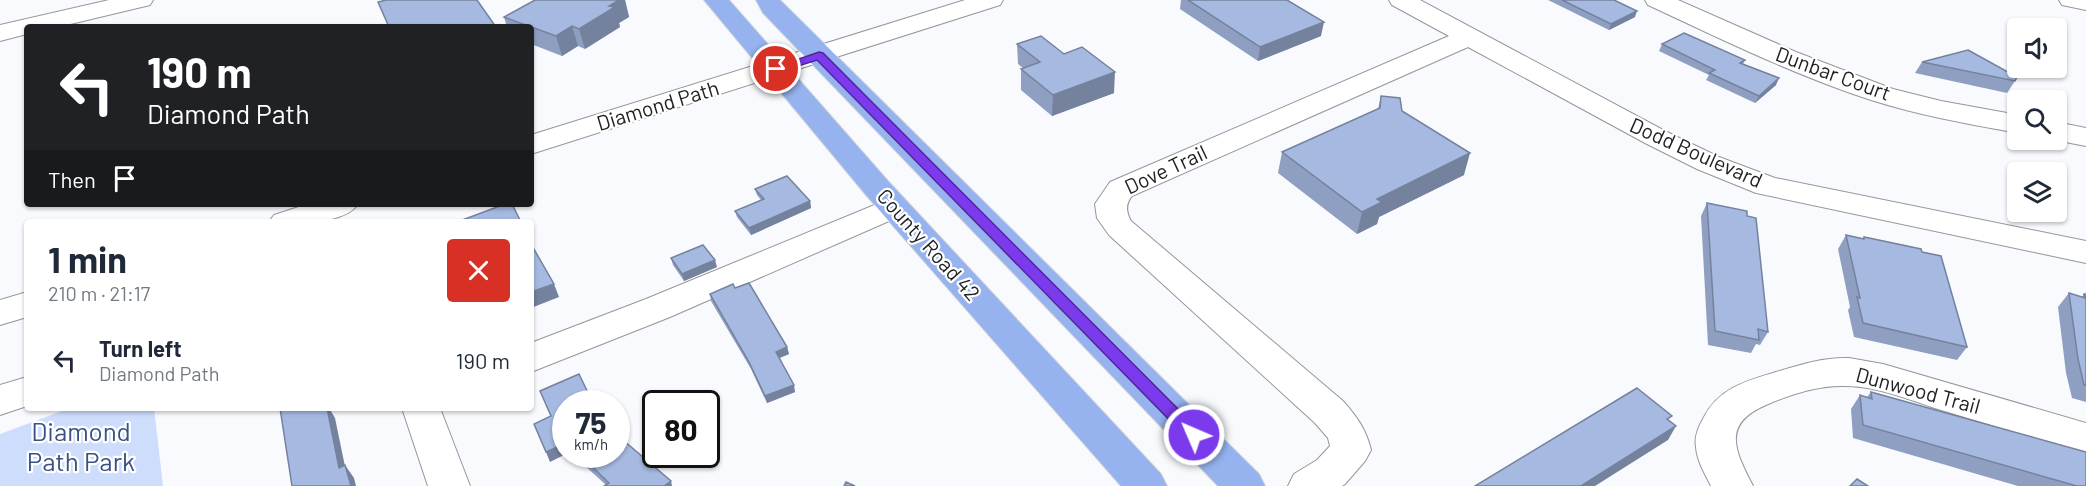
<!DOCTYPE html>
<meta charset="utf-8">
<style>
:root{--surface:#fff;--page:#f2f2f3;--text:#1f2937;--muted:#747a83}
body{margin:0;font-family:Barlow,sans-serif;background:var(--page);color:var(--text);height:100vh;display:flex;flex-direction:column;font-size:22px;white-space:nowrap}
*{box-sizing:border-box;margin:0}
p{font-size:20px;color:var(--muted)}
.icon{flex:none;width:33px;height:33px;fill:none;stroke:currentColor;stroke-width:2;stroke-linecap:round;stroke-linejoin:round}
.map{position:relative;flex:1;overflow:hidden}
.side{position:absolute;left:24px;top:219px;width:510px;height:192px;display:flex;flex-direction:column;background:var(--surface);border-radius:6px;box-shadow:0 2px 4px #0004}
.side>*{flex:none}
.hud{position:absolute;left:24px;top:24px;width:510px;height:183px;border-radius:6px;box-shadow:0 2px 4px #0004;background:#202124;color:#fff;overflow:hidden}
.buttons{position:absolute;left:2007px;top:18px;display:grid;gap:12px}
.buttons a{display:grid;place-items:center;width:60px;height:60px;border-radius:6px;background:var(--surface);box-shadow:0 2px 4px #0004;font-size:30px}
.speed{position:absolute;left:552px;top:390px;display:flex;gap:12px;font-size:30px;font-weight:700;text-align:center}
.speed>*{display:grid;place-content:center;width:78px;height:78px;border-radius:50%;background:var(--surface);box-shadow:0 2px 4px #0004;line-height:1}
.speed small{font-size:15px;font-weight:400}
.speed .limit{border:3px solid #111;border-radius:9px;background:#fff;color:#111}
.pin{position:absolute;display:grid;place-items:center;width:51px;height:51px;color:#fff;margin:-26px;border:3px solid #fff;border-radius:50%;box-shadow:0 2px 6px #0007}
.me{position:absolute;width:66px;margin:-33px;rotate:315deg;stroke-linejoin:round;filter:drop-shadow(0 0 4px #0008)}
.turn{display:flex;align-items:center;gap:21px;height:126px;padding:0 24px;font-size:27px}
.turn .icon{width:78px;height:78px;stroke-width:2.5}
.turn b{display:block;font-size:42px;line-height:51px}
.then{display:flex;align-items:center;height:57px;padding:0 24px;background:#0003;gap:12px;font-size:22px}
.round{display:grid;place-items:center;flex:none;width:63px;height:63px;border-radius:6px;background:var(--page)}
.summary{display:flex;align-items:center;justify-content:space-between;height:102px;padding:0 24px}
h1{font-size:36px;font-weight:700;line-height:45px}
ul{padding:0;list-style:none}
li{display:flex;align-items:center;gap:18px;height:78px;padding:0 24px}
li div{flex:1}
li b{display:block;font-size:22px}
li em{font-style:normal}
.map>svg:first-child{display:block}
</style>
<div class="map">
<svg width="2086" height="486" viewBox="0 0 2086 486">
<rect width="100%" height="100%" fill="#f8fafe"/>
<!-- green -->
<polygon fill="#cdddfb" points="70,408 154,408 163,486 0,486 0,434"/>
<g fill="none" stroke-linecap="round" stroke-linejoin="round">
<defs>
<g id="minor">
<polygon points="109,0 153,0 150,5 58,27 27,27 27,34 0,41 0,25"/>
<polygon points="965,0 1003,0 1000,5 531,154 531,135"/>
<path d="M1389,0H1420L1665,131L1719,157L1775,178L2086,241V263L1756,193L1697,169L1645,143L1468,47L1132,196C1125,204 1126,212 1131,221L1343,401C1357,417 1366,429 1371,450L1365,461L1345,484L1342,486H1288L1294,474L1317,460L1330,446L1328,438L1315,423L1109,235L1097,218L1095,204L1110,182L1449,36L1392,5Z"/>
<path d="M1645,0H1678L1796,52L1893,89L1941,101L2018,115V133C1968,124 1918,115 1871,100C1794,75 1721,39 1648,5Z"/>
<polygon points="2059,0 2086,0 2086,10 2062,5"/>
<polygon points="2056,122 2086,128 2086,146 2055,140"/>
<polygon points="894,197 905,200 910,207 905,214 670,317 531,372 531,343 646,299"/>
<path d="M308,204H358C343,226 293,222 269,222L274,215Z"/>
<polygon points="27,292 27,317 0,325 0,300"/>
<path d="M1849,358L1883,364L2086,423V455C2037,439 1987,424 1938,409C1907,399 1874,385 1841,386C1816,386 1789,395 1766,405C1721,424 1735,451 1753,486H1711C1705,474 1697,461 1696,447C1694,436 1699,426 1704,417C1719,388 1746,381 1776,372C1799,365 1824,357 1849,358Z"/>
<polygon points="27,377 27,406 0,415 0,385"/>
<polygon points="402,408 440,408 470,486 428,486"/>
</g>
<g id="highway">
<polygon points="704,0 729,0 888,181 1161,474 1167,486 1121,486 866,195"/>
<polygon points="756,0 780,0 1259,474 1265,486 1218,486 763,13"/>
</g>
</defs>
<!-- minor casing -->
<use href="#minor" stroke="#94969a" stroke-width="2"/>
<!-- highway casing -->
<use href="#highway" stroke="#d6d7d7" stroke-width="2"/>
<!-- minor -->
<use href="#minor" fill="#fff" fill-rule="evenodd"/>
<!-- highway -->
<use href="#highway" fill="#96b3ef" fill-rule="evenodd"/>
</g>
<!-- wall -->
<g fill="#8f9fc1">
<polygon points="535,0 625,0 629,17 619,23 620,27 585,49 578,46 562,56 531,44 531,27 507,27 504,17"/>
<polygon points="1181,0 1287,0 1321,36 1258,61 1180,9"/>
<polygon points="1548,0 1614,0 1635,17 1609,30"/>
<polygon points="1017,44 1114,93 1052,116 1021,90 1021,69 1023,68 1018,64"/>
<polygon points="1662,44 1745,60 1743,64 1776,85 1755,103 1706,80 1709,75 1659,51"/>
<polygon points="1922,62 2015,81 2007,93 1915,73"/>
<polygon points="1381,96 1402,111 1464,175 1379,217 1377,224 1357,234 1278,173 1282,152 1378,109"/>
<polygon points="755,189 810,201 811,208 751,235 737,217 735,211 761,200 757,195"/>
<polygon points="1707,203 1768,332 1760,345 1756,344 1751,353 1708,345 1701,216"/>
<polygon points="1846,235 1862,239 1864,237 1967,347 1957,360 1854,337 1848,310 1850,307 1838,249"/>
<polygon points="671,258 717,267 684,281 673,265"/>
<polygon points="2069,293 2082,297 2084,294 2086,294 2086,402 2072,398 2066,373 2058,307"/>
<polygon points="710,294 787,347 789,354 779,358 795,392 767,403 751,369 711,301"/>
<polygon points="1871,392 2086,486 2018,486 1853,438 1851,409 1860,395 1867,397"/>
<polygon points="572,454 616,454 671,481 606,485"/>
</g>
<!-- shaded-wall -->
<g fill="#74829d">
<polygon points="619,0 625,0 629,17 619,23 620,27 585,49 579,29 609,6"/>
<polygon points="1637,11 1635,17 1609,30 1611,24"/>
<polygon points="1324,22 1321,36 1258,61 1260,47"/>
<polygon points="572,26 578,46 562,56 556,36"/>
<polygon points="1115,72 1114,93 1052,116 1053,95"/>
<polygon points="1779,78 1776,85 1755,103 1759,96"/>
<polygon points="1470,153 1464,175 1379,217 1377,224 1357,234 1362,212 1377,199"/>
<polygon points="810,201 811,208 751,235 749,228"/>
<polygon points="715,260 717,267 684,281 682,274"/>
<polygon points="554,284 559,297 531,308 531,292"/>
<polygon points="787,347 789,354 777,359 776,352"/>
<polygon points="794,385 795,392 767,403 765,396"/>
<polygon points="327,408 329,408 335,418 348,481 339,468"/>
<polygon points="1676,426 1668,440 1595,486 1581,486"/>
<polygon points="566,443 566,454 550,462 546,452"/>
<polygon points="345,465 354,478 356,486 351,486"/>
<polygon points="671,481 672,486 664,486"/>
</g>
<!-- building -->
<g fill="#a6b9e0" stroke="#74829d" stroke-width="1.5">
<polygon points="386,0 477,0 496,27 389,27 378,2"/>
<polygon points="535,0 619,0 609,6 615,7 579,29 572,26 556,36 504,17"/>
<polygon points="1188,0 1287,0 1324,22 1260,47"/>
<polygon points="1562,0 1614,0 1637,11 1611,24"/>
<polygon points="1684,33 1745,60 1740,63 1779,78 1759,96 1709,73 1715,70 1662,44"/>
<polygon points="1041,36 1064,54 1082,47 1115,72 1053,95 1021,69 1040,62 1017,44"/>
<polygon points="1968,50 2017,77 2015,81 1922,62"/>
<polygon points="1381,96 1400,98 1402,111 1470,153 1377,199 1382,202 1362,212 1282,152 1380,108"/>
<polygon points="787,176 810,201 749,228 735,211 764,199 755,189"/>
<polygon points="1707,203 1747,211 1747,216 1756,218 1768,332 1758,329 1759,340 1715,331"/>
<polygon points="505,204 512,204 521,222 457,222"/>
<polygon points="1846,235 1864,239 1864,237 1921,249 1922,252 1941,256 1967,347 1863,323 1857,297 1860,298"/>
<polygon points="531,244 554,284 531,292"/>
<polygon points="703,245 715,260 682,274 671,258"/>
<polygon points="749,283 787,347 776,352 794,385 765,396 749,362 710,294 733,284 735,288"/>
<polygon points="2069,293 2085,298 2084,294 2086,294 2086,385 2084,385 2078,359"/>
<polygon points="579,374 591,399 595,397 599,404 566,404 566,443 546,452 534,424 551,416 540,391"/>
<polygon points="1637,388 1672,416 1667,419 1676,426 1581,486 1475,486"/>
<polygon points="1871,392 2086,452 2086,486 2077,486 1863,425 1860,395 1872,399"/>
<polygon points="280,408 327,408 339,468 345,465 351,486 292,486"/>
<polygon points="616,434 671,481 664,486 604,486 609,483 579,454 616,454"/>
<polygon points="1857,479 1868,486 1850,486"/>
<polygon points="846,482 855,486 844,486"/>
</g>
<!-- route -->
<polygon fill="#7c3aed" stroke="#51269a" stroke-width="1.5" points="819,52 823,53 1200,431 1202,435 1200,440 1194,442 1189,440 817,60 776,73 770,69"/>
<g text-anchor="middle" stroke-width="4.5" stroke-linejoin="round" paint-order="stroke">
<!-- street labels -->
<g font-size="21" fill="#1e1f20" stroke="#fff">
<text transform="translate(1833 74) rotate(20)" y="7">Dunbar Court</text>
<text transform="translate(658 106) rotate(-17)" y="7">Diamond Path</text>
<text transform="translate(1696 153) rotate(24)" y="7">Dodd Boulevard</text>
<text transform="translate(1166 170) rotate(-25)" y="7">Dove Trail</text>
<text transform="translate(928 245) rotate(48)" y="7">County Road 42</text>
<text transform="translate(1918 391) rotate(15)" y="7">Dunwood Trail</text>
</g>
<!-- near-park labels -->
<g font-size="26" fill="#395184" stroke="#fff">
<text x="81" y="441">Diamond<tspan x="81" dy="30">Path Park</tspan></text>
</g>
</g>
</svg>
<div class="buttons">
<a><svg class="icon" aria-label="sound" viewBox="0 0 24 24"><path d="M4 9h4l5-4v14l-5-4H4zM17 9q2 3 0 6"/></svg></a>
<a><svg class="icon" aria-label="search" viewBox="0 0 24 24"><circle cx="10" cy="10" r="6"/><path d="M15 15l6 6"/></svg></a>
<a><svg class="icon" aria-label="layers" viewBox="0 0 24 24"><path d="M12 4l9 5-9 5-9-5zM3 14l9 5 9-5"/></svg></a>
</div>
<div class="speed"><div>75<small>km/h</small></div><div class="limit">80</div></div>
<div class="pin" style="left:776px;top:69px;background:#d93025"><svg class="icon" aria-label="arrive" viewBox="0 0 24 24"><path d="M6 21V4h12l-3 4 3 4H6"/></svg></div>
<svg class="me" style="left:1194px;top:435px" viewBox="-20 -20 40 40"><circle r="17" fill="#7c3aed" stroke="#fff" stroke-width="3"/><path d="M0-11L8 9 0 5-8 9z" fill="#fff"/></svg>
<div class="hud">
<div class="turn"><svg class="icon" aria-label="left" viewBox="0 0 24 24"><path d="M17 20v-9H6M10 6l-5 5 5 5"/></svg><div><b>190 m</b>Diamond Path</div></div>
<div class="then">Then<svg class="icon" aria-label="arrive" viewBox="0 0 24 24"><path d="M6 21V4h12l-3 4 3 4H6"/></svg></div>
</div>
<section class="side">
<div class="summary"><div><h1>1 min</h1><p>210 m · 21:17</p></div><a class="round" style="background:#d93025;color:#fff"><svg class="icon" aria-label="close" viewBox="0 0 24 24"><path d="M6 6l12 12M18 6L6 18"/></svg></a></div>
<ul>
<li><svg class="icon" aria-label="left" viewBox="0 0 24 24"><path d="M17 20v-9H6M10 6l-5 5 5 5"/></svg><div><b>Turn left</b><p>Diamond Path</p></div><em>190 m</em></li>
</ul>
</section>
</div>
